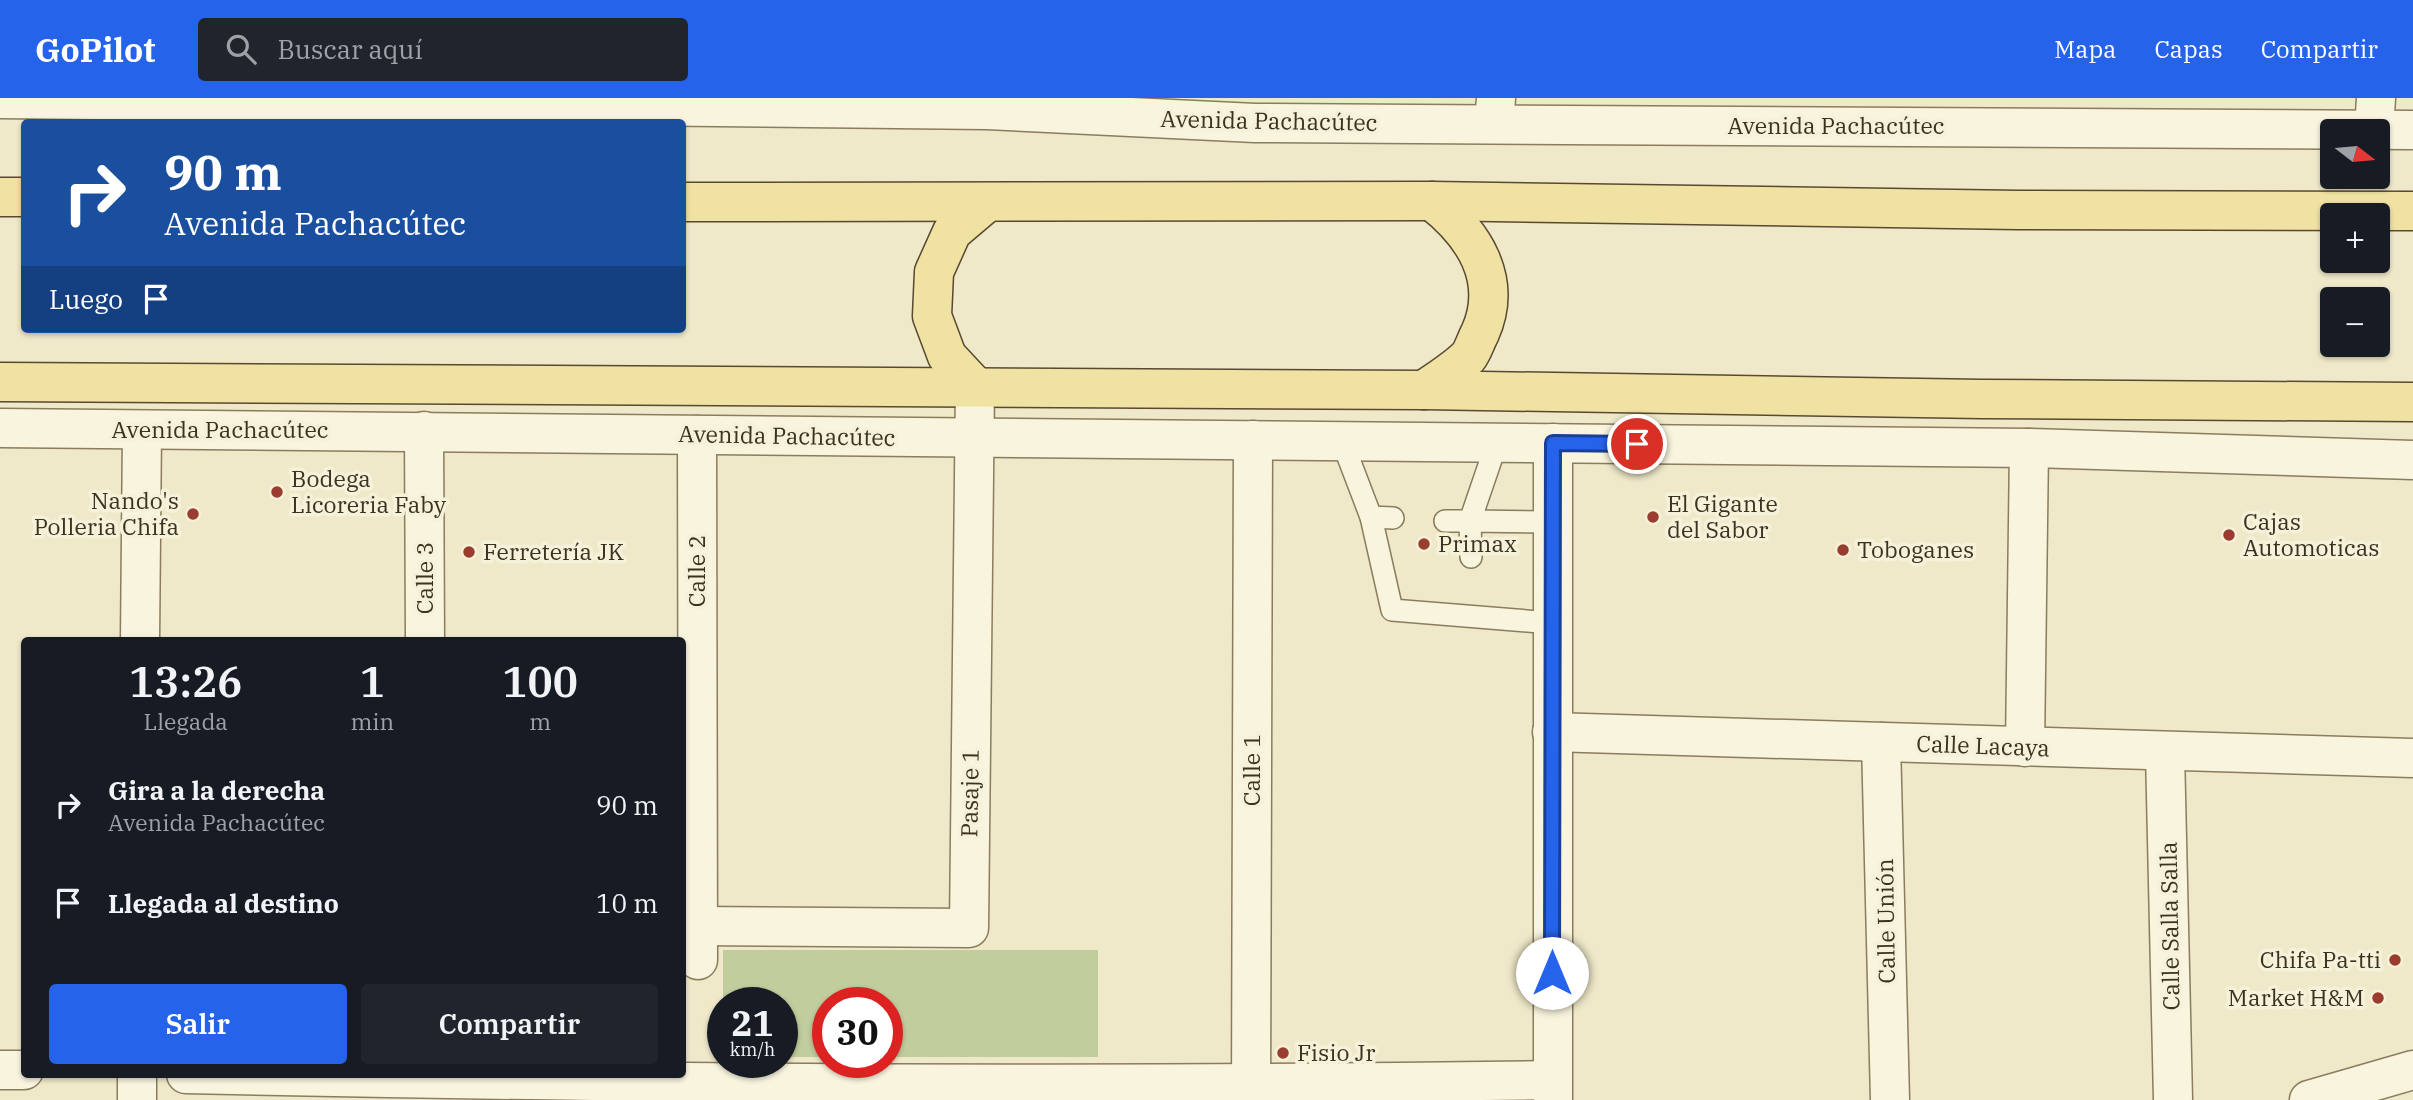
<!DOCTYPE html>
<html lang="es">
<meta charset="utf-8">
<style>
:root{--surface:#171b24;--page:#20242c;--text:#f1f3f6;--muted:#9ea1a6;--accent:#2563eb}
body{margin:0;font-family:"IBM Plex Serif",serif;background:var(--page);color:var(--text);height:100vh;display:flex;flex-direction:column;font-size:26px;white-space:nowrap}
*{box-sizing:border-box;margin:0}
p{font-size:23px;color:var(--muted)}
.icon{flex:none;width:38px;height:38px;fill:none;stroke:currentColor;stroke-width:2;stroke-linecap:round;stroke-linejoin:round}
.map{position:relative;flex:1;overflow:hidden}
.sheet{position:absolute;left:21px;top:539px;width:665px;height:441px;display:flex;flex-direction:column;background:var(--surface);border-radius:7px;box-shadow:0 2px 5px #0004}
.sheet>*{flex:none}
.guide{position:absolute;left:21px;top:21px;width:665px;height:214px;border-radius:7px;box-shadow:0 2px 5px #0004;background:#1a4fa0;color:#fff;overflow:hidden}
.needle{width:46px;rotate:106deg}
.buttons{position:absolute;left:2320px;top:21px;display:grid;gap:14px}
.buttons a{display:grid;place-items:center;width:70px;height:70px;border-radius:7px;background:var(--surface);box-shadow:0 2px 5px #0004;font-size:35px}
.speed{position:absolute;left:707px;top:889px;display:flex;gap:14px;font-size:35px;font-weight:700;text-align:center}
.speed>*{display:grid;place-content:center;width:91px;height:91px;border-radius:50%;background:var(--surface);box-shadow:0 2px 5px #0004;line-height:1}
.speed small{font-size:18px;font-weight:400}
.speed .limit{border:10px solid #d22;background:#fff;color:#111}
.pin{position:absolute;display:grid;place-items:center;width:60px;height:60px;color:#fff;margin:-30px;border:4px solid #fff;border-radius:50%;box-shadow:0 2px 7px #0007}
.me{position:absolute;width:77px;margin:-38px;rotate:0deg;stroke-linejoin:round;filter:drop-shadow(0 0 5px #0008)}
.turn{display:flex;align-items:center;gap:24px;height:147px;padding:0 28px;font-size:32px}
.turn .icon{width:91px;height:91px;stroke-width:2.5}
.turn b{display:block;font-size:49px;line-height:60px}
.then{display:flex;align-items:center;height:66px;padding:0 28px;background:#0003;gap:14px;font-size:26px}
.eta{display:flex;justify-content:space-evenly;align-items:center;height:119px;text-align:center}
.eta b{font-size:42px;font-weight:600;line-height:49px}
.button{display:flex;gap:14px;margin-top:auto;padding:14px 28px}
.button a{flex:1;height:80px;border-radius:7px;background:var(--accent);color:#fff;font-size:28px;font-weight:600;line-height:80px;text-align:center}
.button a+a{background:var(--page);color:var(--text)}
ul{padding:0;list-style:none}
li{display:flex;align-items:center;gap:21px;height:98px;padding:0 28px}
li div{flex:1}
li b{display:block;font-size:26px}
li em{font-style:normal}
header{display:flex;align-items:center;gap:42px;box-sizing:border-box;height:98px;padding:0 35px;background:var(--accent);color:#fff}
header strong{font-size:33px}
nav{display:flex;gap:38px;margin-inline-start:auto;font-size:24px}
.search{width:490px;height:63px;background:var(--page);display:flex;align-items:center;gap:18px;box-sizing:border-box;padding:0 24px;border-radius:7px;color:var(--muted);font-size:26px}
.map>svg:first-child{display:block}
</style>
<header>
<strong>GoPilot</strong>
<div class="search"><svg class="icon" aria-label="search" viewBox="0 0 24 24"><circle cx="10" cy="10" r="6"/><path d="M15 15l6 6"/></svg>Buscar aquí</div>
<nav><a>Mapa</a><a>Capas</a><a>Compartir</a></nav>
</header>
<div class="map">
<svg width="2413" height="1002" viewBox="0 0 2413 1002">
<rect width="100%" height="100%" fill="#efe8c9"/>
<!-- green -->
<polygon fill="#c1cd9d" points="723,852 1098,852 1098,959 887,959 887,905 828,905 828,959 782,959 782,905 723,905"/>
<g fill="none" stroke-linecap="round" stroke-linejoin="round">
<defs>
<g id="service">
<polyline points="1342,343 1371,419 1393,420"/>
<polyline points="1371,419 1392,512 1552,525"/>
<polyline points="1445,423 1470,423 1497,344"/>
<polyline points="1471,459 1470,423 1553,424"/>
</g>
<g id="minor">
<polyline points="1494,26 1496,0"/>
<polyline points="2374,32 2376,0"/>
<polyline points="0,330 2029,350 2413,362"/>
<polyline points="424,333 425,542"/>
<polyline points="697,337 698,862"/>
<polyline points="1553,345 1553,1002"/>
<polyline points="140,542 142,332"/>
<polyline points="1552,634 2413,660"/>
<polyline points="1881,644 1890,1002"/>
<polyline points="2025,649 2029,350"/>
<polyline points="2165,654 2173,1002"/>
<polyline points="698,828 969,830 975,288"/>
<polyline points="0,972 24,972"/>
<path d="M186,976C641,986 1097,989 1552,982"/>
<polyline points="137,1002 137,976"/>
<polyline points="1251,1002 1253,342"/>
<polyline points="2309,1002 2413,972"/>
</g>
<polyline id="tertiary" points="0,1 987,12 1255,25 2413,32"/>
<g id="primary">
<polyline points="0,99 24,99"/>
<polyline points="682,104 1432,103 2018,112 2413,113"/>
<polyline points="0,284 1424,292 1982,301 2413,304"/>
<polyline points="975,288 947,258 932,218 934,174 952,134 985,106"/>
<path d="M1424,292C1438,282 1455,272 1468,259C1473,253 1476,242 1480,235C1504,181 1473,135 1432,103"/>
</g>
</defs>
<!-- service casing -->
<use href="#service" stroke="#8b7c5e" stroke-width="24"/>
<!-- minor casing -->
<use href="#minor" stroke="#8b7c5e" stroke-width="41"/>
<!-- tertiary casing -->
<use href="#tertiary" stroke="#8b7c5e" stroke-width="41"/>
<!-- primary casing -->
<use href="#primary" stroke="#594931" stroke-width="41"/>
<!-- service -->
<use href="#service" stroke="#f9f4dd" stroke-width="21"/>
<!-- minor -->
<use href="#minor" stroke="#f9f4dd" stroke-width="38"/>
<!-- tertiary -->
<use href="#tertiary" stroke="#f9f4dd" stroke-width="38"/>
<!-- primary -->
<use href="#primary" stroke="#f0e2a3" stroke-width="38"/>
</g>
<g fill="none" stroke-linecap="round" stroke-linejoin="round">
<defs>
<polyline id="route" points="1552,875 1553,345 1637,346"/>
</defs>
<!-- route casing -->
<use href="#route" stroke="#184099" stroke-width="18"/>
<!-- route -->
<use href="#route" stroke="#2563eb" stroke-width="12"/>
</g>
<!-- markers -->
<g fill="#9a3c2e" stroke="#f6f1d9" stroke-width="2.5">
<circle cx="277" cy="394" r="7"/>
<circle cx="193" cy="416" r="7"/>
<circle cx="1653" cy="419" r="7"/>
<circle cx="2229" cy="437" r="7"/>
<circle cx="1424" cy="446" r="7"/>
<circle cx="1843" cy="452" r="7"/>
<circle cx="469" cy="454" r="7"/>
<circle cx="2395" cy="862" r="7"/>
<circle cx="2378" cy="900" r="7"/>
<circle cx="1283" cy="955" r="7"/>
</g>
<g text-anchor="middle" stroke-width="7" stroke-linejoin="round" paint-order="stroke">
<!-- street labels -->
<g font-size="23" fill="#3c3221" stroke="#f6f1d9">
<text transform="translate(1269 23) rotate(1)" y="8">Avenida Pachacútec</text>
<text x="1836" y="36">Avenida Pachacútec</text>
<text x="220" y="340">Avenida Pachacútec</text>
<text transform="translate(787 338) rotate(1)" y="8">Avenida Pachacútec</text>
<text transform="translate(697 473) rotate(-90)" y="8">Calle 2</text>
<text transform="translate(425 480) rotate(-90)" y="8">Calle 3</text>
<text transform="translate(1983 648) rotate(2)" y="8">Calle Lacaya</text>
<text transform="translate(1252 672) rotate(-90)" y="8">Calle 1</text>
<text transform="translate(970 695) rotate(-89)" y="8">Pasaje 1</text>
<text transform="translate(1886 823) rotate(-91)" y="8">Calle Unión</text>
<text transform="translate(2170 828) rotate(-91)" y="8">Calle Salla Salla</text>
</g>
<!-- poi labels -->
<g font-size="23" fill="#3c3221" stroke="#f6f1d9" text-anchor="start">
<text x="291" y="389">Bodega<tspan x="291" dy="26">Licoreria Faby</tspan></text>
<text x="179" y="411" text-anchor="end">Nando's<tspan x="179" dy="26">Polleria Chifa</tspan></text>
<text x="1667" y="414">El Gigante<tspan x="1667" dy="26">del Sabor</tspan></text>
<text x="2243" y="432">Cajas<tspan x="2243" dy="26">Automoticas</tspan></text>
<text x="1438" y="454">Primax</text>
<text x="1857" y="460">Toboganes</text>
<text x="483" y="462">Ferretería JK</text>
<text x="2381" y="870" text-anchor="end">Chifa Pa-tti</text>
<text x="2364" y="908" text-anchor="end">Market H&amp;M</text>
<text x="1297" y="963">Fisio Jr</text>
</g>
</g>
</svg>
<div class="buttons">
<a><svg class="needle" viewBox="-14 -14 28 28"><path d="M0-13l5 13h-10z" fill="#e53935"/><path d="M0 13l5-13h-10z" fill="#9ea1a6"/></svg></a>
<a>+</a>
<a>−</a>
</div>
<div class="speed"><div>21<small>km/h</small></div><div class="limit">30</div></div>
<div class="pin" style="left:1637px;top:346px;background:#d93025"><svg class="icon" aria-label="arrive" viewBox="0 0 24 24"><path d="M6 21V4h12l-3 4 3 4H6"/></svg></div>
<svg class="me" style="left:1552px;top:875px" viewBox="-20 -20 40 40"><circle r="19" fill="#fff"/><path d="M0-13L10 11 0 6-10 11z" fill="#2563eb"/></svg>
<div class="guide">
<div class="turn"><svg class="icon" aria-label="right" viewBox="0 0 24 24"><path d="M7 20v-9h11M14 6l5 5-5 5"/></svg><div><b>90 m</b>Avenida Pachacútec</div></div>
<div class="then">Luego<svg class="icon" aria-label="arrive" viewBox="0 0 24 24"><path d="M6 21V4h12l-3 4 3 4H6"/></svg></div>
</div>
<section class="sheet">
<div class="eta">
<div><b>13:26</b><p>Llegada</p></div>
<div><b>1</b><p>min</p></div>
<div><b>100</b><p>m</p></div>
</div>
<ul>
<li><svg class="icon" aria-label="right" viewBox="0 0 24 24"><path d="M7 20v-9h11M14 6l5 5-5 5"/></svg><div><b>Gira a la derecha</b><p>Avenida Pachacútec</p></div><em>90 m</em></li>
<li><svg class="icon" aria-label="arrive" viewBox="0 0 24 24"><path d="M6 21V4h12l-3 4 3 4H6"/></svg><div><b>Llegada al destino</b></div><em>10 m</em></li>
</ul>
<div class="button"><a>Salir</a><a>Compartir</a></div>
</section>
</div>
